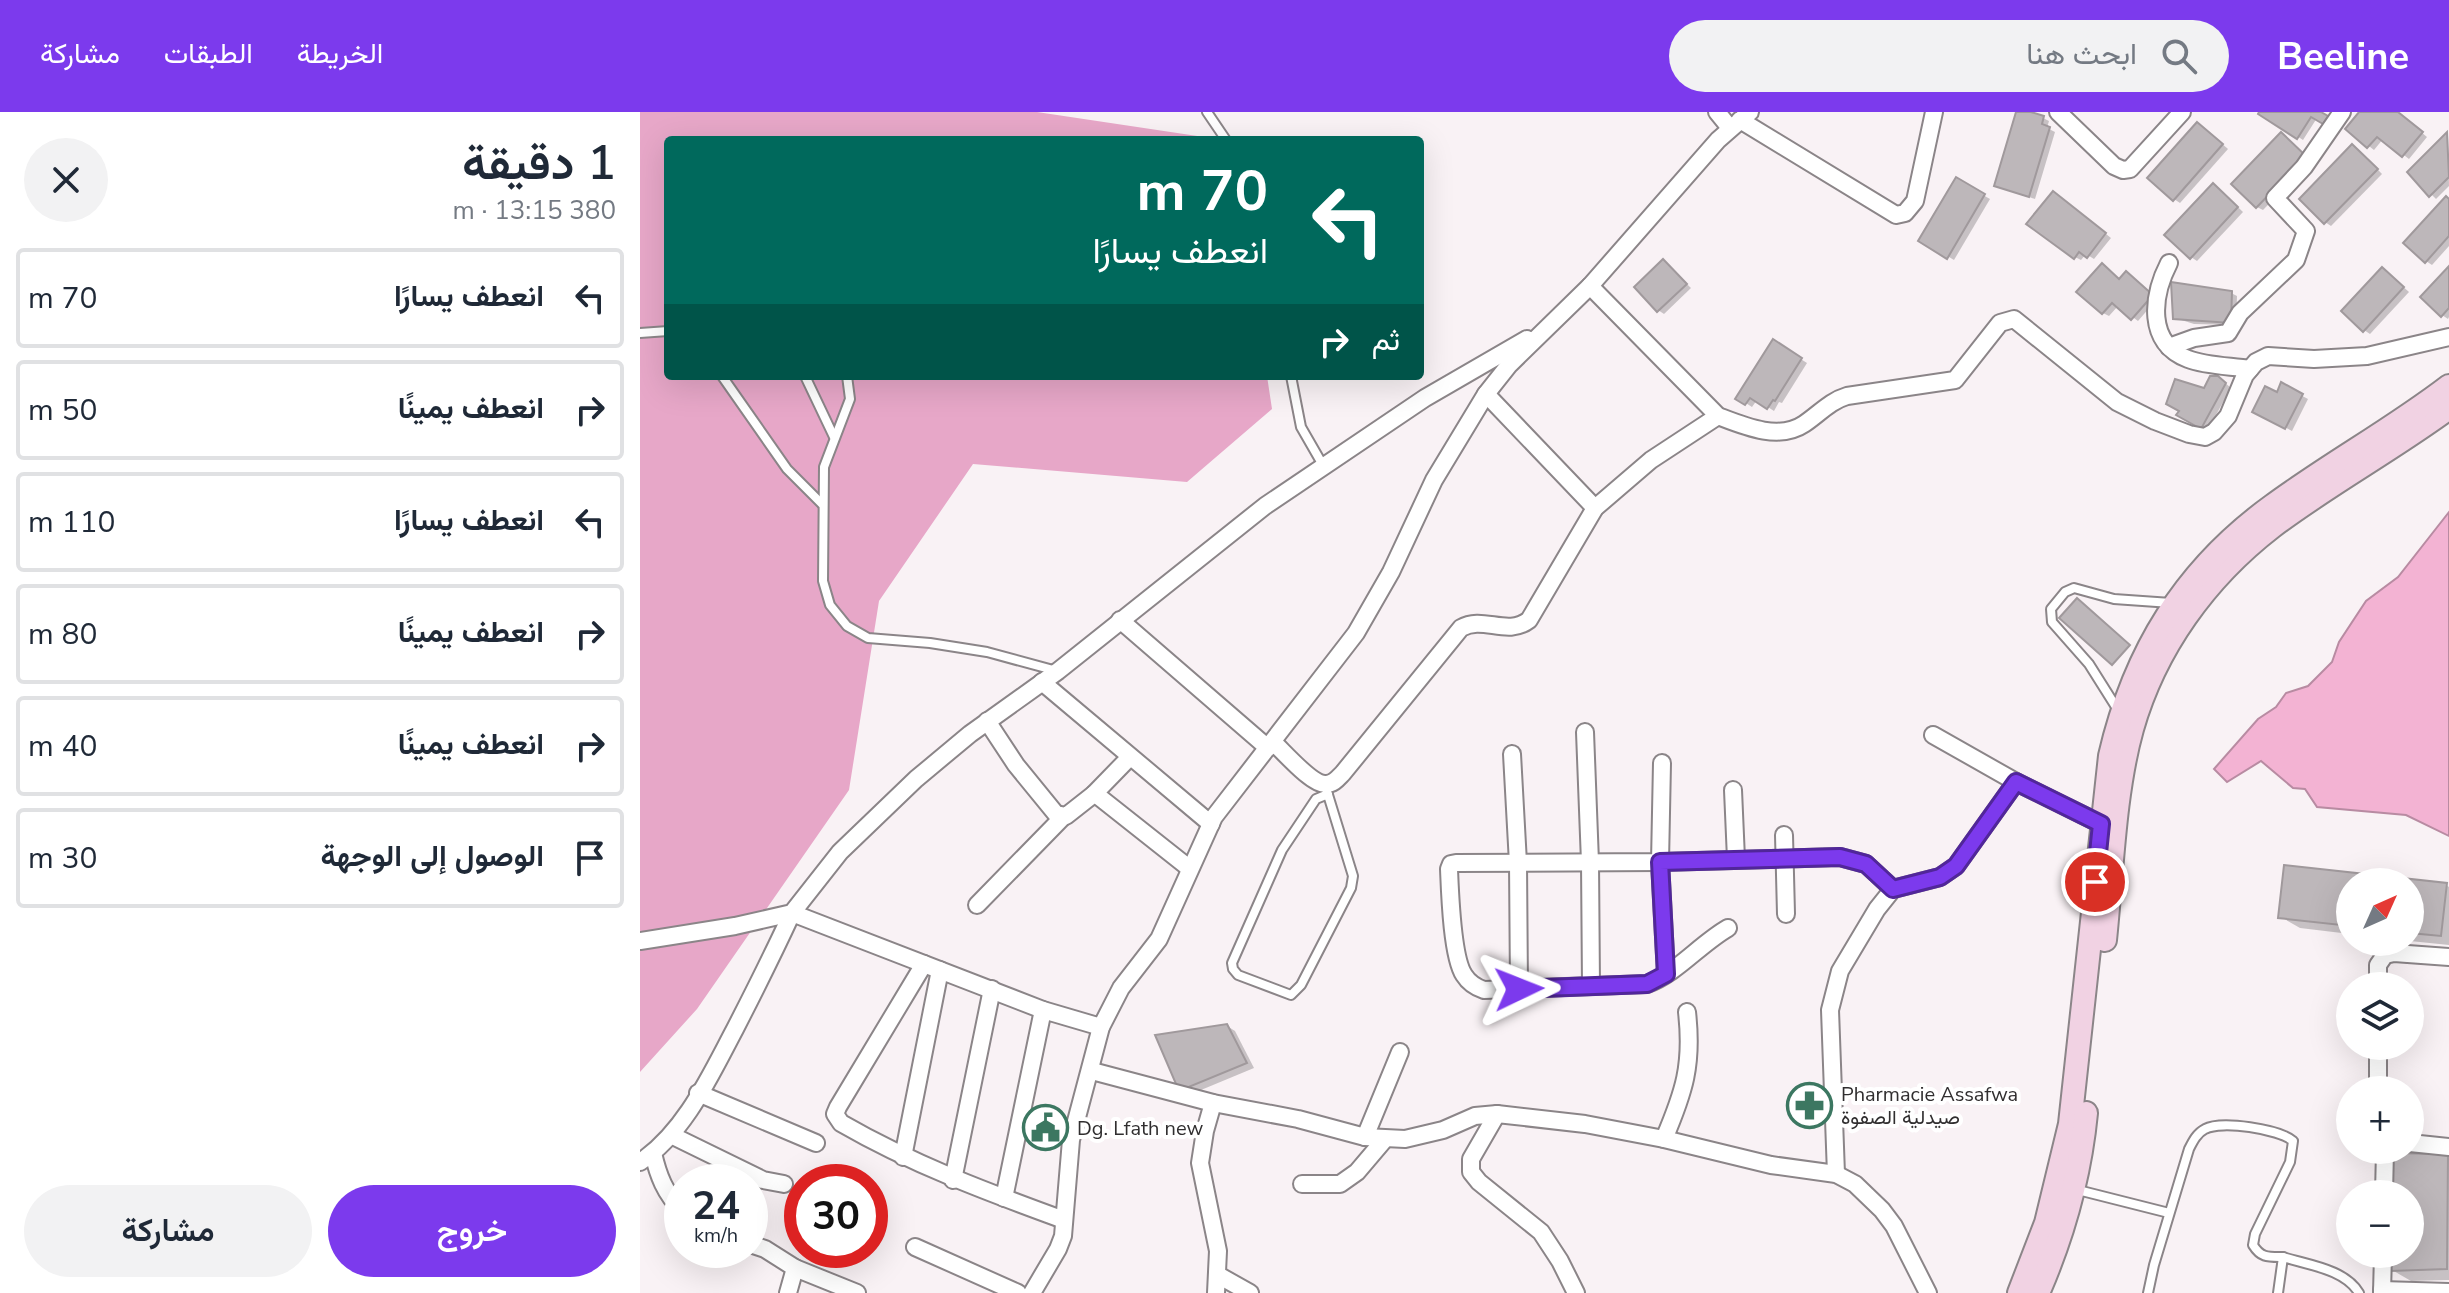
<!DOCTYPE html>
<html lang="ar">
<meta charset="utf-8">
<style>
:root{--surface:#fff;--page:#f2f2f3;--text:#1f2937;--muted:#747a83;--line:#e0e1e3;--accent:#7c3aed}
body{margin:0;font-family:"Nunito Sans",Vazirmatn,sans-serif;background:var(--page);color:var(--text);direction:rtl;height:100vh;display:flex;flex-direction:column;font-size:30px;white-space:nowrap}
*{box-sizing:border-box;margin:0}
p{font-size:26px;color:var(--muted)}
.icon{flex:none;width:44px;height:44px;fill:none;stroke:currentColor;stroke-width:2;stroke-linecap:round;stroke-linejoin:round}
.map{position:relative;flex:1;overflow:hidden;direction:ltr}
.panel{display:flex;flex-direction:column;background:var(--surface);width:640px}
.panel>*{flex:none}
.top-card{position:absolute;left:24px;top:24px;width:760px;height:244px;border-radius:8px;box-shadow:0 8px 32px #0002;direction:rtl;background:#00695c;color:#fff;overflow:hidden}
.needle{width:52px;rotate:45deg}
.buttons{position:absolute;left:1696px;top:756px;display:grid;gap:16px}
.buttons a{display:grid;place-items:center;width:88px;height:88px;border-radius:50%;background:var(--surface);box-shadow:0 8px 32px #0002;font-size:40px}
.speed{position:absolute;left:24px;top:1052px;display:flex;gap:16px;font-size:40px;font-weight:700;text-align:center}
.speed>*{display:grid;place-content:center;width:104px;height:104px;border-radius:50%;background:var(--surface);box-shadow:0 8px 32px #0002;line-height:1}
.speed small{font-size:20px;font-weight:400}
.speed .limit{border:12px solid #d22;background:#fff;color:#111}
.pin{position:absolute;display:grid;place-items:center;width:68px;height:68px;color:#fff;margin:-34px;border:4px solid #fff;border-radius:50%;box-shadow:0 2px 8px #0007}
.me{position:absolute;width:88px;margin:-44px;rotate:88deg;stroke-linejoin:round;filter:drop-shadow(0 0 6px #0008)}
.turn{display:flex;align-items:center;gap:28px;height:168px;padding:0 24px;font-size:36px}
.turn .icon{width:104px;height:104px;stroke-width:2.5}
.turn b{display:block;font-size:56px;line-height:68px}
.then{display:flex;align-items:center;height:76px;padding:0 24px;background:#0003;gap:16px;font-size:30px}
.round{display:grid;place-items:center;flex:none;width:84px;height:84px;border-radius:42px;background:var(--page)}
.overview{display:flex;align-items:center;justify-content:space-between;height:136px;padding:0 24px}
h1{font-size:48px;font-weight:600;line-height:60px}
.action{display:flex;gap:16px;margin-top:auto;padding:16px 24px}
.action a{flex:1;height:92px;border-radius:48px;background:var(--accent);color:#fff;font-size:32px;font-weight:600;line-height:92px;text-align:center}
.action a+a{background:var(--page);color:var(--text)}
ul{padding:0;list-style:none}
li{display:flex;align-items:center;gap:24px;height:100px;margin:0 16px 12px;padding:0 8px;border:4px solid var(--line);border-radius:8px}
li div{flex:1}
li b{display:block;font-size:30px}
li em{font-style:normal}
header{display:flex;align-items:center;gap:48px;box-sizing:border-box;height:112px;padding:0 40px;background:var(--accent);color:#fff}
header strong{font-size:38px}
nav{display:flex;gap:44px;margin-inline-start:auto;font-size:28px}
.search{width:560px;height:72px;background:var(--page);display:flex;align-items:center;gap:20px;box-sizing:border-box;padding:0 28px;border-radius:44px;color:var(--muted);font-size:30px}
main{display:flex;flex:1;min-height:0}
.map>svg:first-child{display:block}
</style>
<header>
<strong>Beeline</strong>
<div class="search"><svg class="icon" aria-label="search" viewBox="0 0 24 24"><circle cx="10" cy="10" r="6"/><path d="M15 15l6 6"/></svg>ابحث هنا</div>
<nav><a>الخريطة</a><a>الطبقات</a><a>مشاركة</a></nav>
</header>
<main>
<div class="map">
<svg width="1809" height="1181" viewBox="0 0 1809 1181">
<rect width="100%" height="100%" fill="#f9f2f5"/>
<!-- forest -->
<polygon fill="#e7a7c8" points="0,0 397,0 584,28 28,28 28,264 627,264 632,297 547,370 333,352 239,489 209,678 57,897 0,960"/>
<!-- water -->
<polygon fill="#f3b3d3" stroke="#b88ba2" stroke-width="2" points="1809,400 1809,724 1766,703 1677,695 1665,677 1653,676 1621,649 1587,670 1574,657 1618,607 1636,595 1646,581 1668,574 1692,550 1699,530 1726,489 1758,465"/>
<!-- shadow -->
<g fill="#0003">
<polygon points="1378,0 1403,6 1409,9 1407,16 1415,20 1395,87 1356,73"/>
<polygon points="1621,0 1678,0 1692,9 1690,14 1677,6 1663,28"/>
<polygon points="1721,0 1757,0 1787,25 1769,47 1743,27 1734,38 1707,17"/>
<polygon points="1564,16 1588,37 1540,91 1534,87"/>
<polygon points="1642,22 1671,48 1623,98 1617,95"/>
<polygon points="1808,23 1809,74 1796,87 1769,60"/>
<polygon points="1719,38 1742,62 1691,114 1685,110"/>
<polygon points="1317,68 1350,87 1314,148 1281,128"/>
<polygon points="1579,77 1603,100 1557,149 1551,145"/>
<polygon points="1420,85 1471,126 1454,147 1446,142 1441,148 1435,145"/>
<polygon points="1809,88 1809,134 1792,153 1786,149"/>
<polygon points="1023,149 1051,176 1024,202 1018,198"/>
<polygon points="1468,157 1481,168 1517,187 1498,209 1478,194 1469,204 1463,201"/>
<polygon points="1743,157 1769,180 1730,222 1724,218"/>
<polygon points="1809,157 1809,205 1808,207 1802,203"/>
<polygon points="1591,181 1597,184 1596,213 1554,212 1535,206"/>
<polygon points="1134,230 1167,251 1142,291 1139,290 1134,299 1117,288 1112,295 1098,286"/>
<polygon points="1584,270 1591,276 1567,319 1539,303"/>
<polygon points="1642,273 1668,287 1652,319 1615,299 1637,283"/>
<polygon points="1646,755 1806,773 1809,775 1809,833 1770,829 1770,770 1710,770 1710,822 1660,816 1641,805"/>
<polygon points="587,914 595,919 614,956 549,983 540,978"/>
<polygon points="1807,1044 1809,1045 1809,1168 1771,1169 1752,1158 1751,1142 1770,1142 1770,1082"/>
</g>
<!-- building -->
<g fill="#bdb7ba" stroke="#a0999c" stroke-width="2">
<polygon points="1376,0 1391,0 1404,4 1402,12 1410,15 1389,85 1354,74"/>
<polygon points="1619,0 1681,0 1688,4 1683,12 1671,5 1657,27 1618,2"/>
<polygon points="1719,0 1758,0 1783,20 1762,45 1737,25 1727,36 1705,17"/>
<polygon points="1557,10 1583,32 1533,89 1507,66"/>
<polygon points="1641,20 1666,44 1616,96 1591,72"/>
<polygon points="1807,20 1809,65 1789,85 1767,60"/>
<polygon points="1712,32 1738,57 1684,112 1659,87"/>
<polygon points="1316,65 1345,82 1307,147 1278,129"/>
<polygon points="1573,71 1598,95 1550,147 1524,123"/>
<polygon points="1413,79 1466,121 1447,146 1439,140 1434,147 1386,112"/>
<polygon points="1806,84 1809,87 1809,124 1785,151 1763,131"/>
<polygon points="1023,147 1047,172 1017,200 994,175"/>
<polygon points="1462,151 1479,167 1486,159 1513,183 1491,208 1472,191 1462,202 1436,180"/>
<polygon points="1809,154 1809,196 1801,205 1780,185"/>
<polygon points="1742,155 1764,175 1723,220 1701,199"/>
<polygon points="1531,170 1592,179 1591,211 1533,207"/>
<polygon points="1133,227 1162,246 1135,289 1133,288 1127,297 1110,286 1105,293 1095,287"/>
<polygon points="1570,264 1578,264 1586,271 1561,317 1536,303 1539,299 1526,292 1535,267 1564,276"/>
<polygon points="1641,270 1663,282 1645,317 1612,300 1625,274 1637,280"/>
<polygon points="1437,486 1490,533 1472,553 1419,506"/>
<polygon points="1644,753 1807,771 1801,824 1770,821 1770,770 1710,770 1710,814 1638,806"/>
<polygon points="587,912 607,951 539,979 515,923"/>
<polygon points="1748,1041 1808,1042 1807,1157 1750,1159 1749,1142 1770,1142 1770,1082 1749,1082"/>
</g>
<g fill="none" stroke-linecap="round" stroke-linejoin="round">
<defs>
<g id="lane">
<polyline points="567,0 586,28"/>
<polyline points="0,221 28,219"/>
<polyline points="82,264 147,357 182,392"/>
<polyline points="165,264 194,325"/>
<polyline points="207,264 210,287 184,355 183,469 190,493 207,514 228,526 290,531 347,540 417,559"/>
<polyline points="651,264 661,315 684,355"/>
<polyline points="1478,598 1449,552 1412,510 1411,497 1425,480 1434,476 1474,487 1531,491"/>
<polyline points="685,673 713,764 711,776 661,873 651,883 598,863 593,857 592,851 642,738 676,687 688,682"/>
<polyline points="1434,1077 1529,1101"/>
<path d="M1508,1181L1514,1153L1549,1037C1553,1029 1557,1021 1565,1017C1581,1008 1639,1017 1653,1029L1650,1050L1615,1122L1613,1133C1621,1146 1628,1145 1643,1145"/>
<path d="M1638,1181L1643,1145C1668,1153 1705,1157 1719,1181"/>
</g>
<g id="street">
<polyline points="1077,0 1090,16"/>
<polyline points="1418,0 1474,54 1483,58 1490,57 1542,0"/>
<polyline points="1100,8 1256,103 1265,101 1275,89 1294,0"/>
<path d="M1529,151C1512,184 1506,231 1548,247C1566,254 1591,254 1610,257"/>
<path d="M950,174L1078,304C1104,314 1139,329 1164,312C1179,302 1190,289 1207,284L1315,268L1360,211L1374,207L1477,290L1515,309L1549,322L1565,325L1574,320L1588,304L1605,263L1616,250L1628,244L1674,247L1727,244L1809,225"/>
<polyline points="1529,235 1554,226 1588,221 1600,201 1656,148 1666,119 1635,86 1664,55 1702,0"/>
<polyline points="846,282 955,396"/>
<polyline points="480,508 628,636"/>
<polyline points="402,570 571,712"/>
<polyline points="347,609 376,653 416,702 426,704 454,682 458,684 549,756"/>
<polyline points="945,620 950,750 951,874"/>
<polyline points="1293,623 1376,670"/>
<path d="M633,630C644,640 672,673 686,672C694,672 698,666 703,661L821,516C843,503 867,525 889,508L955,396L1011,348L1078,304"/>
<polyline points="872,642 878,751 879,877"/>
<polyline points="1022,651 1020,750 1026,862"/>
<polyline points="1093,678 1096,747"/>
<polyline points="454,682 489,646"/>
<polyline points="1144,723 1146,802"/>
<polyline points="337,793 423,705"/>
<path d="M1088,816C1060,832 1036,862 1007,872L844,878C835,875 829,871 824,863C812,845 810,781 809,757L811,752L816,751L1020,750L1200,745L1226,752L1253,777"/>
<polyline points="0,829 95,814 152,801 200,740 276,667 330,622 418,559 625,394 785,286 887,227"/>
<path d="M284,852L198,995L195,1002L201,1011C272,1052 347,1080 424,1108"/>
<polyline points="1738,874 1738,853 1745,843 1754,841 1809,845"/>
<polyline points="452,959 573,991 658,1007 725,1025 765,1027 803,1018 835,1004 857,1002 945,1012 1024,1027 1131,1053 1196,1062 1215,1072 1242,1098 1254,1114 1288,1181"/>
<polyline points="1738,978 1738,934"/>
<polyline points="58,981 176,1031"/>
<polyline points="573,991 565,1019 560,1051 578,1139 576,1181"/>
<polyline points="857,1002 831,1047 831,1060 839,1070 901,1120 920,1149 936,1181"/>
<polyline points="31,1023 123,1068 144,1072"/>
<polyline points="725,1025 760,940"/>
<path d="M1024,1027C1044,980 1053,953 1047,900"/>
<polyline points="1770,1031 1809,1035"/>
<path d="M13,1041C18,1063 25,1082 42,1098"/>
<polyline points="263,1045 300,858"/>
<path d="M0,1050C45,1020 70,964 95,917C115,878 134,840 152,801L403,898L461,915"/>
<polyline points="1196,1062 1190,898 1200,859 1237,797 1253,777 1300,765 1316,754 1376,670 1461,712"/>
<polyline points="313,1068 352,877"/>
<polyline points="662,1072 700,1072 717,1060 745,1027"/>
<polyline points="1744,1082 1745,1038"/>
<polyline points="364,1086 403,898"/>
<polyline points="110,1132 125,1137 155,1156 148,1181"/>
<polyline points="275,1135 378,1181"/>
<polyline points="155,1156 217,1181"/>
<polyline points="578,1163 610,1181"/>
<polyline points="1742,1178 1809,1180"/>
<polyline points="392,1181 418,1137 423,1124 431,1028 461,915 481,876 519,827 574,705 716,521 751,460 794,368 846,282 869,253 950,174 1078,28 1110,0"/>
<polyline points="1742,1181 1743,1142"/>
</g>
<g id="secondary">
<path d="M1465,828C1472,761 1474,681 1492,617C1515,536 1566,466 1632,415C1689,372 1752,338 1809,296"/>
<path d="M1379,1181L1406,1111L1430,1012L1470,644C1494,540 1545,457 1632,394C1689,352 1753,317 1809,274"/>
<path d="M1398,1181C1423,1124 1440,1063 1446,1001"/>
</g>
</defs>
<!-- lane casing -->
<use href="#lane" stroke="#8b8588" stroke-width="12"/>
<!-- street casing -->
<use href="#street" stroke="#8b8588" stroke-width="20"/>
<!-- secondary casing -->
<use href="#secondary" stroke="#8b8588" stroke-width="26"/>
<!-- lane -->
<use href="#lane" stroke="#fff" stroke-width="8"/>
<!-- street -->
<use href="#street" stroke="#fff" stroke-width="16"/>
<!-- secondary -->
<use href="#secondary" stroke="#f1d2e3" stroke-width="22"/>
</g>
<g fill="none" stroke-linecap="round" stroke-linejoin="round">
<defs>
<polyline id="route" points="879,877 1007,872 1026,862 1020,750 1200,745 1226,752 1253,777 1300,765 1316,754 1376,670 1461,712 1455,770"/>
</defs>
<!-- route casing -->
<use href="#route" stroke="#51269a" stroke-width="20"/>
<!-- route -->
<use href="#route" stroke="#7c3aed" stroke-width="14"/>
</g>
<!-- icons -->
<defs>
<symbol id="pharmacy-ring" viewBox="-11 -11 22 22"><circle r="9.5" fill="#fff" stroke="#3c7761" stroke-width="1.5"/><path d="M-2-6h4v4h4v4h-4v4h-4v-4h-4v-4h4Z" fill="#3c7761"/></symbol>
<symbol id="civic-ring" viewBox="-11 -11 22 22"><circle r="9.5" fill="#fff" stroke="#3c7761" stroke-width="1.5"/><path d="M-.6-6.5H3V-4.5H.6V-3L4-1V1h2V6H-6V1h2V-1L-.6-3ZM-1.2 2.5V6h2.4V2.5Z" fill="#3c7761"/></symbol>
</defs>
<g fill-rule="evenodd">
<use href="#pharmacy-ring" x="1144" y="968" width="51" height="51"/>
<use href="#civic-ring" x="380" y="990" width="51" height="51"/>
</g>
<g text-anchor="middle" stroke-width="8" stroke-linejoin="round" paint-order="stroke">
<!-- poi labels -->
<g font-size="20" fill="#302e2f" stroke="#fff" text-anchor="start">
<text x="1201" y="989">Pharmacie Assafwa<tspan x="1201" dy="23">صيدلية الصفوة</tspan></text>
<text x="437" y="1023">Dg. Lfath new</text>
</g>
</g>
</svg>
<div class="buttons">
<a><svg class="needle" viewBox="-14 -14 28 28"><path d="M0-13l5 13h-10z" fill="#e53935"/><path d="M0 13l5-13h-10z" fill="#747a83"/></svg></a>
<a><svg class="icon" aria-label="layers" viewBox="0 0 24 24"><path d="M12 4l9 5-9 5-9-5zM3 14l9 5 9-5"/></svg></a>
<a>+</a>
<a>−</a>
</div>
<div class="speed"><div>24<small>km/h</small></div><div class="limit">30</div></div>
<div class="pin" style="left:1455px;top:770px;background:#d93025"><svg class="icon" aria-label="arrive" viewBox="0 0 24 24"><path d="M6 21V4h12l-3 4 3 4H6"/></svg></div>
<svg class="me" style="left:879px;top:877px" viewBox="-20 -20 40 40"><path d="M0-17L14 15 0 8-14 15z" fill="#7c3aed" stroke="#fff" stroke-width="4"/></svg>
<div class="top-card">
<div class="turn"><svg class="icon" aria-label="left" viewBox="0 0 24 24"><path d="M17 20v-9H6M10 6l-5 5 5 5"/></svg><div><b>70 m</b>انعطف يسارًا</div></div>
<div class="then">ثم<svg class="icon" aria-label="right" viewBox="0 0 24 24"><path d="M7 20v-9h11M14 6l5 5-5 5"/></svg></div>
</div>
</div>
<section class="panel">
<div class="overview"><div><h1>1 دقيقة</h1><p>380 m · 13:15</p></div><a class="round"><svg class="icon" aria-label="close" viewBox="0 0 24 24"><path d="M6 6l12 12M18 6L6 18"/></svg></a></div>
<ul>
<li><svg class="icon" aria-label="left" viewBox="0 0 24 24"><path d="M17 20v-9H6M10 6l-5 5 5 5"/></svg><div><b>انعطف يسارًا</b></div><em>70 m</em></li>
<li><svg class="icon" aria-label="right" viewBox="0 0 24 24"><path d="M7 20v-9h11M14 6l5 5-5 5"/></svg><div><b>انعطف يمينًا</b></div><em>50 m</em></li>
<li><svg class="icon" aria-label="left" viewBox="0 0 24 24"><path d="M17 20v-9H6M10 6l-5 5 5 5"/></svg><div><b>انعطف يسارًا</b></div><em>110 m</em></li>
<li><svg class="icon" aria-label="right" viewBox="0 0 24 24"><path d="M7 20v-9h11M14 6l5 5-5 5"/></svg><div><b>انعطف يمينًا</b></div><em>80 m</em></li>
<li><svg class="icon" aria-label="right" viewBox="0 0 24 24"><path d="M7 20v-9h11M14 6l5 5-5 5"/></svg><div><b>انعطف يمينًا</b></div><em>40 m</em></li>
<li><svg class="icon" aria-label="arrive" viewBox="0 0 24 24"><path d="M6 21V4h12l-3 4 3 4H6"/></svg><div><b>الوصول إلى الوجهة</b></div><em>30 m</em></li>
</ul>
<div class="action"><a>خروج</a><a>مشاركة</a></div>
</section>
</main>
